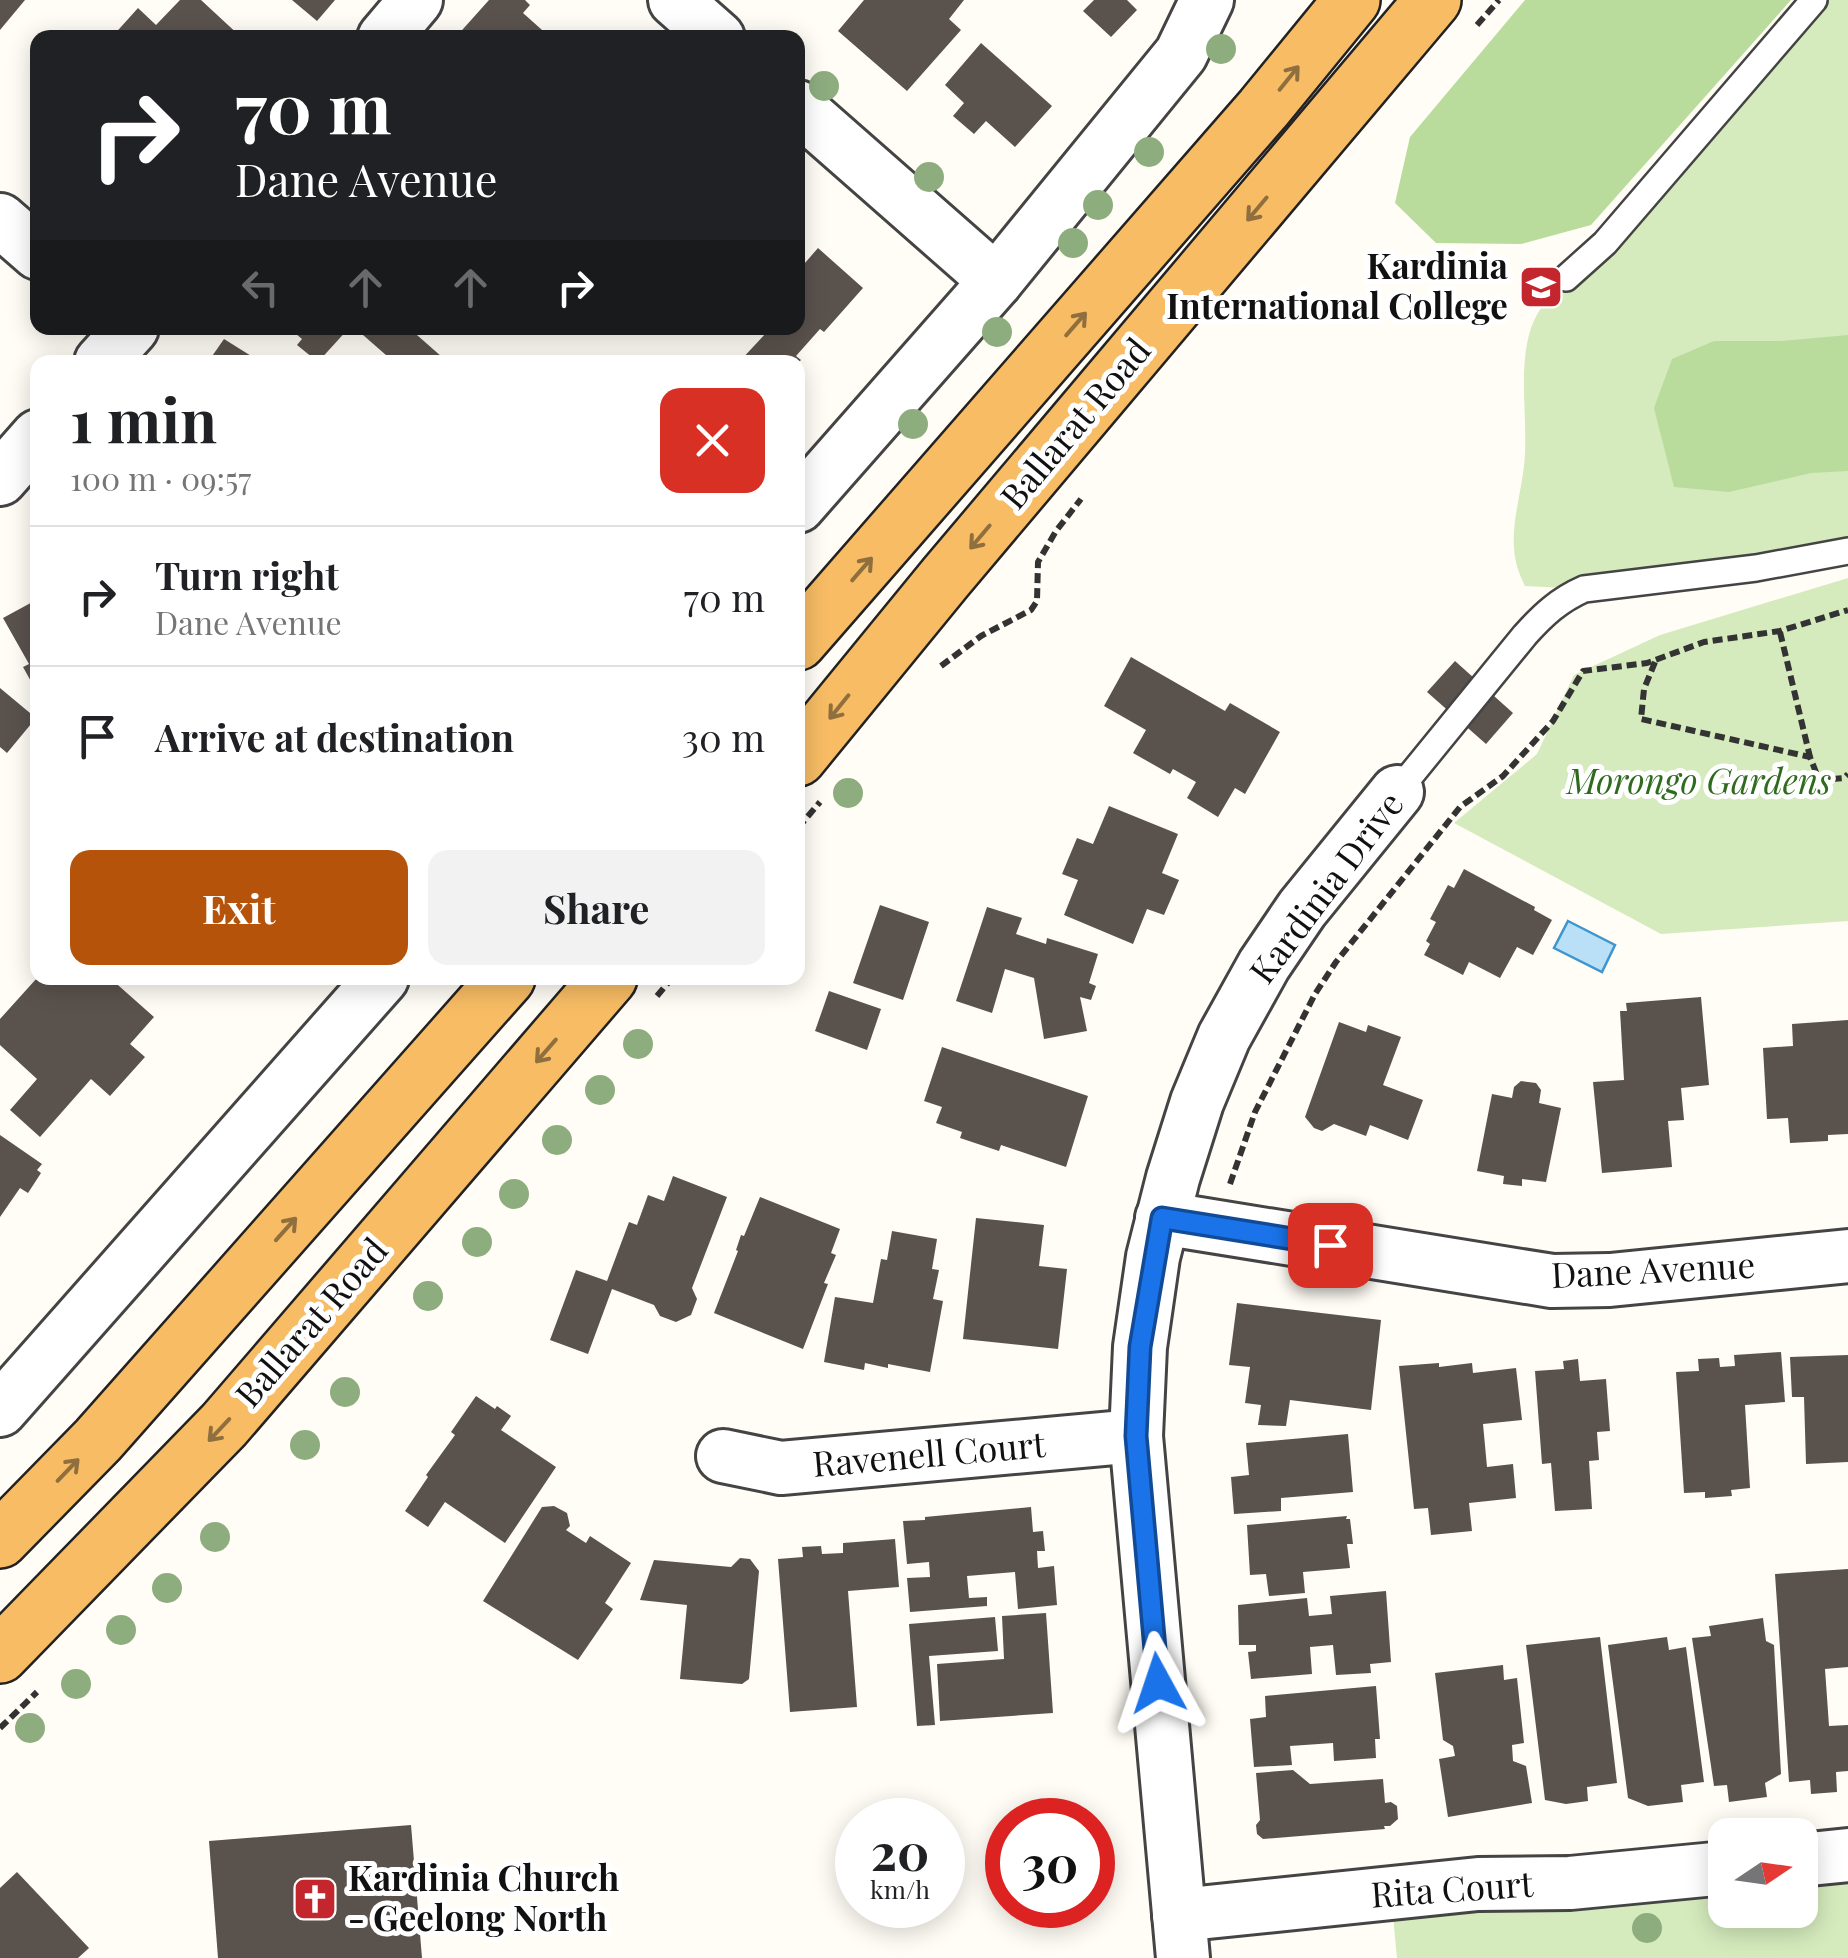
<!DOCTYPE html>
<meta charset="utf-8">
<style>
:root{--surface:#fff;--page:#f2f2f2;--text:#202124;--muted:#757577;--line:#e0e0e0;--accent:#b45309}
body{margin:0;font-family:"Playfair Display",serif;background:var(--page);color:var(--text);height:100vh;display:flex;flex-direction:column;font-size:38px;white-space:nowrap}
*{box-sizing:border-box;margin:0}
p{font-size:32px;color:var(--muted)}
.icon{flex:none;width:55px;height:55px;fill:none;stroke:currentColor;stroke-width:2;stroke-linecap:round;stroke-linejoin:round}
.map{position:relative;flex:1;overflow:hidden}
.details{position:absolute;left:30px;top:355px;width:775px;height:630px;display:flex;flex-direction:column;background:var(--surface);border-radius:20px;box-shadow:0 5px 25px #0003}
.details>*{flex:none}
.top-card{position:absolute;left:30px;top:30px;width:775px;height:305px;border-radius:20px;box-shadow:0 5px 25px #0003;background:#202124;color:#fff;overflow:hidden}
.needle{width:65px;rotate:77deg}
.buttons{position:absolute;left:1708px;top:1818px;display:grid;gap:20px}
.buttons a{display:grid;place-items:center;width:110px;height:110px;border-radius:20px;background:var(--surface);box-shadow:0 5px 25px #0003;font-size:50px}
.speed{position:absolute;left:835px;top:1798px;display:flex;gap:20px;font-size:50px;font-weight:700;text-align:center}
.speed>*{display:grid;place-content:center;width:130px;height:130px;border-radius:50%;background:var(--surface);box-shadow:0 5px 25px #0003;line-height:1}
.speed small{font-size:25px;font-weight:400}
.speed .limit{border:15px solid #d22;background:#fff;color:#111}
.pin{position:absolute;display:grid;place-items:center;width:85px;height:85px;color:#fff;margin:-42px;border-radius:20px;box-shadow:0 5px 15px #0006}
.me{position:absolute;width:110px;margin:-55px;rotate:355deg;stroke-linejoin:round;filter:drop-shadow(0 0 8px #0008)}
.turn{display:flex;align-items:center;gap:35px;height:210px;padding:0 40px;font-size:45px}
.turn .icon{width:130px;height:130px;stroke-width:2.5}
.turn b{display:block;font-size:70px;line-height:85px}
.lanes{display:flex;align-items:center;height:95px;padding:0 40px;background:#0003;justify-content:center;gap:50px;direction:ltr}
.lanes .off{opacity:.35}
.round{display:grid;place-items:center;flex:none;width:105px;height:105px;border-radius:20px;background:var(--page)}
.head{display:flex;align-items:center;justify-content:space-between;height:170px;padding:0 40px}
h1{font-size:60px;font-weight:700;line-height:75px}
.primary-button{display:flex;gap:20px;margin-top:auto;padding:20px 40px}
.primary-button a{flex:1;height:115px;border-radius:20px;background:var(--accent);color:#fff;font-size:40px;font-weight:700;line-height:115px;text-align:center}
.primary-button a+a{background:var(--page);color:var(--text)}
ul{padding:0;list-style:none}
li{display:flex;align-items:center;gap:30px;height:140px;padding:0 40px;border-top:2px solid var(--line)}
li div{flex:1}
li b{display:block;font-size:38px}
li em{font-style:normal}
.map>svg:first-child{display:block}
</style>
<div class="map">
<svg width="1848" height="1958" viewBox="0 0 1848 1958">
<rect width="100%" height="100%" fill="#fffdf5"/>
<!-- green -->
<g fill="#d5ebbd">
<path d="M1814,0H1848V551L1584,589L1525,586C1519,574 1515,562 1514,549C1512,521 1521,493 1524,466C1529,421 1517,371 1531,328C1538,308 1552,294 1566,278Z"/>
<polygon points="1848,578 1848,921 1661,934 1454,823 1537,754 1574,675 1660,635"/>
<polygon points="1848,1883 1848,1958 1397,1958 1393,1916 1725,1892 1725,1910 1800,1910 1800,1886"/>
</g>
<!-- forest -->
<g fill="#b9dc9c">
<polygon points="1525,0 1791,0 1591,225 1521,244 1436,243 1395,203 1410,137"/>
<polygon points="1848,335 1848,471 1811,473 1729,492 1674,487 1654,408 1672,359 1714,341 1781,341"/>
</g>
<!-- water -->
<polygon fill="#b9e0f7" stroke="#3f96cf" stroke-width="2.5" points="1568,921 1615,945 1602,972 1554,948"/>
<!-- building -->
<g fill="#5a524d">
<polygon points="0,0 25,0 0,30"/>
<polygon points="180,0 201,0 242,38 111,38 138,8 156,25"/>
<polygon points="292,0 335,0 317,21"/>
<polygon points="489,0 525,0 530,5 523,13 551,38 455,38"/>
<polygon points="864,0 964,0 949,19 961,30 907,91 838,31"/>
<polygon points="1094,0 1127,0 1137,10 1111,37 1083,11"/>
<polygon points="981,43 1052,106 1015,147 986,121 974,134 953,116 964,103 945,85"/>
<polygon points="818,248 863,288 824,332 820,329 796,356 801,360 799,362 739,362 767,332 762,328 798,328 798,271"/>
<polygon points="289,328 349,328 318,362 297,345 302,339"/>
<polygon points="355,328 409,328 442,357 437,362 394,362"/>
<polygon points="224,339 261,362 208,362"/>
<polygon points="38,599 38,694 23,667 29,664 3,618"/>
<polygon points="1131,657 1225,711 1230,703 1280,732 1245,794 1235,788 1218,817 1187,798 1196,782 1173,769 1170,774 1133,753 1146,730 1104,706"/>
<polygon points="1455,661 1513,713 1486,744 1427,692"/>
<polygon points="0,688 36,718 7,753 0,747"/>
<polygon points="1109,806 1178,834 1162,873 1179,880 1164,915 1147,909 1133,944 1064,915 1078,880 1062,874 1077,838 1093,844"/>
<polygon points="1464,869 1535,907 1534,910 1552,920 1533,955 1517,947 1500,978 1469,962 1463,975 1424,955 1430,944 1426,941 1436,922 1430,919 1448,885 1454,888"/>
<polygon points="880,905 929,922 903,1000 853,983"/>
<polygon points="987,907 1022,918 1016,934 1046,944 1047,938 1098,954 1089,983 1096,986 1091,1000 1080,997 1087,1031 1044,1039 1034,978 1005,969 992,1013 956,1001"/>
<polygon points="37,978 110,978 154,1017 130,1044 145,1057 110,1096 91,1079 40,1137 10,1110 37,1079 0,1045 0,1019"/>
<polygon points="829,991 881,1009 867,1050 815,1031"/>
<polygon points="1701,997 1709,1085 1681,1088 1684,1120 1668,1121 1672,1167 1602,1173 1593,1082 1624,1080 1620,1011 1627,1011 1626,1003"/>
<polygon points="1848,1020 1848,1134 1828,1135 1828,1141 1790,1143 1788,1118 1767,1119 1763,1048 1793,1046 1792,1024"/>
<polygon points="1339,1022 1366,1032 1368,1025 1401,1037 1383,1085 1423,1100 1408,1140 1370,1125 1366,1136 1334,1124 1322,1131 1314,1128 1305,1117"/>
<polygon points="942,1047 1088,1096 1066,1167 1001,1145 999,1151 960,1138 962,1132 936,1123 942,1107 924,1101"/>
<polygon points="1521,1081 1536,1083 1541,1090 1539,1103 1561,1108 1546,1182 1522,1179 1522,1186 1503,1184 1504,1176 1477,1171 1492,1094 1512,1098 1514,1087"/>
<polygon points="0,1135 42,1164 37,1170 41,1173 28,1193 20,1188 0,1217"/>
<polygon points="673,1176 727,1197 692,1288 697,1299 691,1315 676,1322 660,1316 654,1305 612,1289 588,1354 550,1340 576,1270 607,1281 629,1222 637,1225 648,1195 664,1201"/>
<polygon points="760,1197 840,1229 831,1253 836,1255 824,1283 828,1284 803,1349 714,1313 738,1251 736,1250 741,1235 744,1236"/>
<polygon points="976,1218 1044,1225 1039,1266 1067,1269 1058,1349 963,1339"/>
<polygon points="892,1231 937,1239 932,1269 939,1270 933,1299 943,1301 930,1372 888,1364 888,1368 865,1363 864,1370 824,1362 835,1297 873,1303 881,1259 887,1260"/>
<polygon points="1237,1303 1381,1320 1371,1410 1290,1400 1286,1426 1258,1425 1261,1405 1245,1403 1250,1367 1229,1365"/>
<polygon points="1781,1352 1785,1402 1745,1405 1750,1488 1731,1490 1732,1496 1705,1498 1705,1492 1684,1493 1676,1372 1699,1371 1698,1359 1719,1358 1720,1367 1735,1366 1734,1355"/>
<polygon points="1848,1355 1848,1462 1806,1464 1804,1397 1792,1397 1790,1357"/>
<polygon points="1578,1359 1580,1381 1606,1379 1610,1431 1597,1432 1599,1460 1589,1461 1592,1509 1555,1511 1551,1463 1542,1464 1535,1371 1564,1369 1563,1361"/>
<polygon points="1439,1363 1439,1367 1472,1363 1473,1373 1516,1368 1522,1420 1483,1424 1487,1467 1513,1464 1516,1498 1469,1503 1472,1531 1431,1535 1428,1508 1414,1509 1399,1366"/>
<polygon points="476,1396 495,1409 497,1406 511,1416 501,1430 556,1467 505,1543 445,1502 428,1527 405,1511 428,1477 426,1475 455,1435 451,1432"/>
<polygon points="1348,1434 1353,1492 1281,1498 1281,1511 1234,1514 1231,1477 1249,1475 1246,1443"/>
<polygon points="554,1506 567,1513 570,1526 566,1530 586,1543 590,1536 631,1563 605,1603 613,1609 578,1660 483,1601 542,1507"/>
<polygon points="1031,1507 1033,1532 1043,1531 1045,1551 1037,1551 1038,1568 1054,1566 1057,1605 1018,1609 1015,1572 967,1576 969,1598 987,1597 987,1606 910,1612 907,1578 930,1577 929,1562 907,1564 903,1521 925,1520 925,1517"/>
<polygon points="1347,1516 1346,1519 1350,1519 1353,1544 1347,1544 1350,1568 1303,1572 1305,1593 1269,1596 1266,1574 1250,1575 1247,1525"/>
<polygon points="895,1539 899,1587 848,1591 857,1707 790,1712 778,1559 803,1557 802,1547 821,1546 822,1554 843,1553 843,1543"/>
<polygon points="740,1558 750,1559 759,1571 749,1679 742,1684 680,1679 687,1605 640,1600 654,1560 731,1567"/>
<polygon points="1848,1569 1848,1667 1825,1669 1829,1726 1848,1725 1848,1771 1836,1772 1837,1792 1811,1794 1810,1780 1789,1782 1775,1574"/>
<polygon points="1386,1591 1391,1662 1370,1664 1371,1673 1336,1675 1333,1645 1310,1647 1312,1674 1251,1679 1248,1652 1256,1651 1256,1645 1239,1645 1238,1605 1307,1598 1309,1616 1332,1614 1330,1596"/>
<polygon points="1046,1613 1053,1713 940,1721 937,1664 1004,1659 1002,1616"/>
<polygon points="995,1617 998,1651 929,1656 935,1725 917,1726 909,1624"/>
<polygon points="1763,1618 1766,1641 1774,1645 1781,1774 1765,1783 1767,1797 1729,1802 1727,1785 1714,1786 1692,1638 1711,1636 1709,1626"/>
<polygon points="1600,1637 1617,1783 1587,1787 1588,1801 1566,1804 1545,1800 1526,1645"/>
<polygon points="1667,1637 1669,1650 1686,1647 1704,1782 1681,1785 1683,1802 1648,1806 1628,1798 1608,1645"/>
<polygon points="1503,1665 1504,1680 1517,1678 1524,1743 1512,1745 1513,1761 1526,1766 1532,1803 1448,1817 1439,1759 1455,1756 1453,1746 1443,1740 1435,1673"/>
<polygon points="1376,1686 1380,1739 1375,1739 1376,1758 1334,1761 1333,1743 1290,1746 1292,1765 1254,1767 1250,1719 1266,1717 1265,1696"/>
<polygon points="1293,1770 1310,1784 1383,1779 1385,1803 1391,1802 1397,1806 1398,1819 1390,1826 1384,1826 1385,1829 1263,1839 1257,1834 1256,1825 1260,1820 1256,1773"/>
<polygon points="411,1825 422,1958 218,1958 209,1841"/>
<polygon points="17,1872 89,1948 78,1958 0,1958 0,1888"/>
</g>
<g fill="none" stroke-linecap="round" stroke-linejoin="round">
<defs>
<g id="service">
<polyline points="1566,278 1605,243 1814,0"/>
<path d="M1397,792L1525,635C1543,615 1559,600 1584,589L1756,568L1848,551"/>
</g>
<g id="minor">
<polyline points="675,0 718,38"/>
<polyline points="384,38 416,0"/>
<polyline points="798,107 996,281"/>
<polyline points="0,220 38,253"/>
<polyline points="101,362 132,328"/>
<polyline points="0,479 38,436"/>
<polyline points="798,506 996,281 1181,54 1207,0"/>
<polyline points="1162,1218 1552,1281 1610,1280 1848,1256"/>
<polyline points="0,1410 382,978"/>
<polyline points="723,1456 781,1468 1136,1436"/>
<polyline points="1800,1860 1848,1855"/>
<polyline points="1179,1915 1478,1884 1570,1883 1725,1868"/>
<polyline points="1183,1958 1136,1436 1140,1347 1153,1257 1173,1178 1197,1102 1224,1037 1264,965 1302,909 1397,792"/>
</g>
<g id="trunk">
<polyline points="798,642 1263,109 1352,0"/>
<polyline points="798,758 946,577 1433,0"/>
<polyline points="0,1540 98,1440 507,978"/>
<polyline points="0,1655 224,1425 609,978"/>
</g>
</defs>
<!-- service casing -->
<use href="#service" stroke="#444" stroke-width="30"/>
<!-- minor casing -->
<use href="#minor" stroke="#444" stroke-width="58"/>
<!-- trunk casing -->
<use href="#trunk" stroke="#222" stroke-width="60"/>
<!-- path -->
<g stroke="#333" stroke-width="6" stroke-dasharray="10 5" stroke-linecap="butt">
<polyline points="1477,25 1499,0"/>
<polyline points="1780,632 1810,757"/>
<polyline points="1655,662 1644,689 1641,719 1810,757 1819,780 1844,778 1848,774"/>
<polyline points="941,666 981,636 1031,610 1037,601 1038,562 1056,531 1081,499"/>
<polyline points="798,828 820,802"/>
<polyline points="657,996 672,978"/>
<polyline points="1230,1184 1255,1112 1315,994 1336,962 1460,807 1503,776 1553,721 1583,671 1647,663 1704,642 1780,631 1848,610"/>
<polyline points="0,1728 37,1692"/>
</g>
<!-- service -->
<use href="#service" stroke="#fff" stroke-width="25"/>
<!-- minor -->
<use href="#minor" stroke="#fff" stroke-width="52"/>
<!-- trunk -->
<use href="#trunk" stroke="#f7bc64" stroke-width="55"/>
</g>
<!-- trees -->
<g fill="#8dad7f">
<circle cx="1221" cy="49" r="15"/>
<circle cx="824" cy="86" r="15"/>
<circle cx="1149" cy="152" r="15"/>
<circle cx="929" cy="177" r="15"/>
<circle cx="1098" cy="205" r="15"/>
<circle cx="1073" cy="243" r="15"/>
<circle cx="997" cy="332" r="15"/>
<circle cx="913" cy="424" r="15"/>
<circle cx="848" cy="793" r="15"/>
<circle cx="638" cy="1044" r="15"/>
<circle cx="600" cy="1090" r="15"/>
<circle cx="557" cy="1140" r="15"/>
<circle cx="514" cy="1194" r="15"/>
<circle cx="477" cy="1242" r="15"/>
<circle cx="428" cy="1296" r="15"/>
<circle cx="345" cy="1392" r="15"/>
<circle cx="305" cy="1445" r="15"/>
<circle cx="215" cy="1537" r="15"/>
<circle cx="167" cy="1588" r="15"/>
<circle cx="121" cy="1630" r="15"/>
<circle cx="76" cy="1684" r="15"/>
<circle cx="30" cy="1728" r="15"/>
<circle cx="1647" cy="1928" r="15"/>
</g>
<!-- one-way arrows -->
<defs><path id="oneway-shaft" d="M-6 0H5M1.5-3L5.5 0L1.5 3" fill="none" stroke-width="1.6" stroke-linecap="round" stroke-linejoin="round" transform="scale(2.5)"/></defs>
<g stroke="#906f3f">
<use href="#oneway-shaft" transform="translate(1289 78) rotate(-51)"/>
<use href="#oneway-shaft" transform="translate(1257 209) rotate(130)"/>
<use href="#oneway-shaft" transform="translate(1076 324) rotate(-49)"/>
<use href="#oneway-shaft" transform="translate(980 537) rotate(130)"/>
<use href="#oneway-shaft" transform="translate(862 569) rotate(-49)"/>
<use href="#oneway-shaft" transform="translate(839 707) rotate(129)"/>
<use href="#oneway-shaft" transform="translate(546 1051) rotate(131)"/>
<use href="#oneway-shaft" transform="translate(286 1229) rotate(-48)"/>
<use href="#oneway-shaft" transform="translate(219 1430) rotate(133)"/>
<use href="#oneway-shaft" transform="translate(68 1470) rotate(-46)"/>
</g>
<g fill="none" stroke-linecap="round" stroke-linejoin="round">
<defs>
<polyline id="route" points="1158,1683 1136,1436 1140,1347 1162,1218 1330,1245"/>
</defs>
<!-- route casing -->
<use href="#route" stroke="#114b97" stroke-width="25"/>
<!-- route -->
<use href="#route" stroke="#1a73e8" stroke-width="18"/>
</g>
<!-- icons -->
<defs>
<symbol id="school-square" viewBox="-11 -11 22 22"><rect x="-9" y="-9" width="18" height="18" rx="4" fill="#c4262e" stroke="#fff"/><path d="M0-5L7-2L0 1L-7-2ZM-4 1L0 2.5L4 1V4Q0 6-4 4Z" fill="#fff"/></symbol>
<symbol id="church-square" viewBox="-11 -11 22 22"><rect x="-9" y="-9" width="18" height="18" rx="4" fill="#c4262e" stroke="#fff"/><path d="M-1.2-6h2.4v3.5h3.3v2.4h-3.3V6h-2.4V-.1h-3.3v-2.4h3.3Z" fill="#fff"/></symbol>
</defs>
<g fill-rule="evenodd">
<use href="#school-square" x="1516" y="262" width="50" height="50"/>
<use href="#church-square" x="290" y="1874" width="50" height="50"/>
</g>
<g text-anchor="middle" stroke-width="10" stroke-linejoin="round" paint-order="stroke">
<!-- poi labels -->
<g font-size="35" font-weight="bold" fill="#111" stroke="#fff" text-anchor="end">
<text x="1508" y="279">Kardinia<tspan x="1508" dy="40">International College</tspan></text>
<text x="348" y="1891" text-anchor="start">Kardinia Church<tspan x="348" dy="40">- Geelong North</tspan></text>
</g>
<!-- street labels -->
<g font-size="35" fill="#111" stroke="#fff">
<text transform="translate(1076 424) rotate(-50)" y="12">Ballarat Road</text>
<text transform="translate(1327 888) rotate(-53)" y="12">Kardinia Drive</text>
<text transform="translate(1653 1271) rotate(-3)" y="12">Dane Avenue</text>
<text transform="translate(312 1323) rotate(-49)" y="12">Ballarat Road</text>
<text transform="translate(929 1455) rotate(-5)" y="12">Ravenell Court</text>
<text transform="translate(1452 1890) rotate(-4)" y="12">Rita Court</text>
</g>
<!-- park labels -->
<g font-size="35" font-style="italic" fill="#2f6b1f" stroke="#fff">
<text x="1699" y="794">Morongo Gardens</text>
</g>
</g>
</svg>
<div class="buttons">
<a><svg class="needle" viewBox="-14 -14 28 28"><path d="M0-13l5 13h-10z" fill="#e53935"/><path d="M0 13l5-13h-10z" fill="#757577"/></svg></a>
</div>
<div class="speed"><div>20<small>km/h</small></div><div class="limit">30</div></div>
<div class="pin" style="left:1330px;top:1245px;background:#d93025"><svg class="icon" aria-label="arrive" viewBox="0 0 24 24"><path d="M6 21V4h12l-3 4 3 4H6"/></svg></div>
<svg class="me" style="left:1158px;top:1683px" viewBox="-20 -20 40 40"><path d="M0-17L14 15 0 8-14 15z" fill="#1a73e8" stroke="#fff" stroke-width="4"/></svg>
<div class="top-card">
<div class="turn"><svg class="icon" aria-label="right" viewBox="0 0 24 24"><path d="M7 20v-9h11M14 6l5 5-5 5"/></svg><div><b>70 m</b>Dane Avenue</div></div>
<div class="lanes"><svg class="icon off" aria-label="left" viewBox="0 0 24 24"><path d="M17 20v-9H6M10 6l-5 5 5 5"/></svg><svg class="icon off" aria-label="ahead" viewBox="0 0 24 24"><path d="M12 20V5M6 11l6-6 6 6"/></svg><svg class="icon off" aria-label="ahead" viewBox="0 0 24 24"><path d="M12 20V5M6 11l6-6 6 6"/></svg><svg class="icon" aria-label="right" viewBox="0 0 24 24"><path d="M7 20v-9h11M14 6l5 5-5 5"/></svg></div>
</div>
<section class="details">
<div class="head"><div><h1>1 min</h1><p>100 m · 09:57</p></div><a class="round" style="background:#d93025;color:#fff"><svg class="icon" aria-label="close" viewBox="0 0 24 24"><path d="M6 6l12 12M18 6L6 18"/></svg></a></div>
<ul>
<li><svg class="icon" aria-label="right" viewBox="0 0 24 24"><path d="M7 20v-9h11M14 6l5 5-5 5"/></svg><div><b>Turn right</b><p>Dane Avenue</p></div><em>70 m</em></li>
<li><svg class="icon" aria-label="arrive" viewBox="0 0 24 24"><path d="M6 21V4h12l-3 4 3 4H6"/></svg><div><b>Arrive at destination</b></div><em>30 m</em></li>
</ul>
<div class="primary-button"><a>Exit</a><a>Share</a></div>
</section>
</div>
